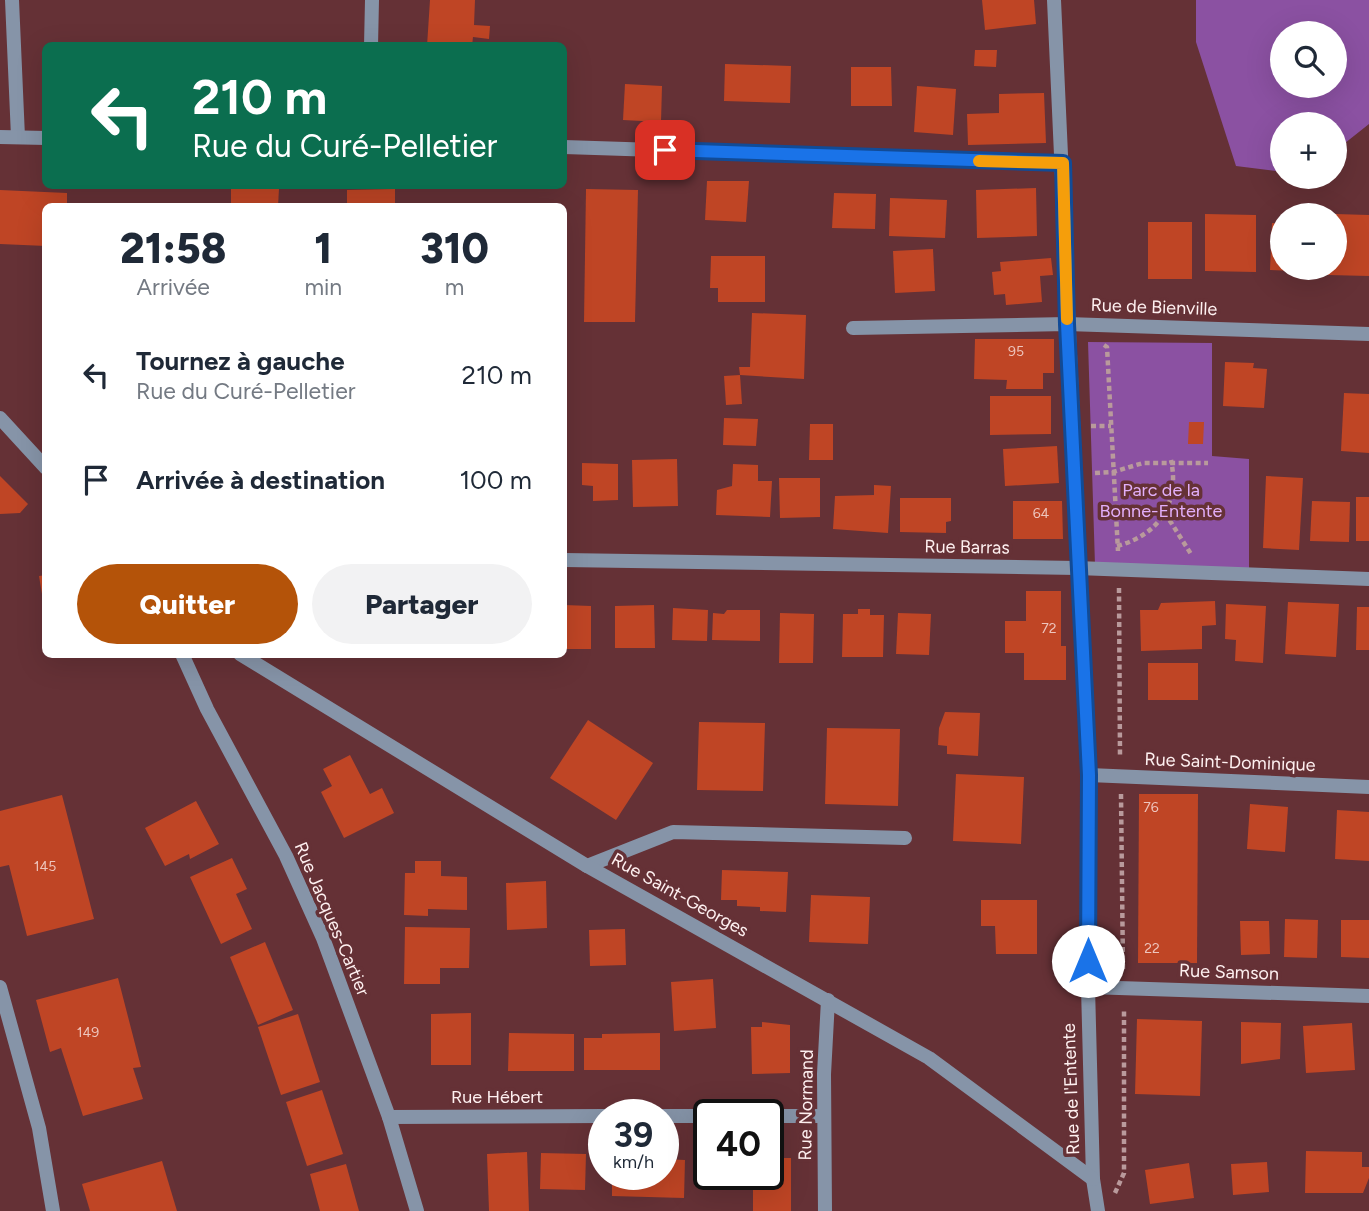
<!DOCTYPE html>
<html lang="fr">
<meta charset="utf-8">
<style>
:root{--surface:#fff;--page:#f2f2f3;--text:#1f2937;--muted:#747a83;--accent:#b45309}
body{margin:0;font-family:Figtree,sans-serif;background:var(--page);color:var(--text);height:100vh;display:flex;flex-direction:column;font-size:26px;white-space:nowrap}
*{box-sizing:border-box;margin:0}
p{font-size:23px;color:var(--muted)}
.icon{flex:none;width:38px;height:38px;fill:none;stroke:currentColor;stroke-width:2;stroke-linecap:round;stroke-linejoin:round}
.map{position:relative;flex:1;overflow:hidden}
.details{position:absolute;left:42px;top:203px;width:525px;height:455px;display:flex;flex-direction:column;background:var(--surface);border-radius:10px;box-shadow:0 7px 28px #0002}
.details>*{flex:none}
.top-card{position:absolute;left:42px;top:42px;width:525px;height:147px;border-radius:10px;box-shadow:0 7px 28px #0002;background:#0b6e4f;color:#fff;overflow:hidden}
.fabs{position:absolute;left:1270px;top:21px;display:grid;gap:14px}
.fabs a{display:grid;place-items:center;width:77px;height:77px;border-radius:50%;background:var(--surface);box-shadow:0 7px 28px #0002;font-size:35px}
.speed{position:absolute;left:588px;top:1099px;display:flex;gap:14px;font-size:35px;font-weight:700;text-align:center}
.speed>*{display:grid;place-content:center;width:91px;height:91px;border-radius:50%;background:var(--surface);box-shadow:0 7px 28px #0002;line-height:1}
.speed small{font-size:18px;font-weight:400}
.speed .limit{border:4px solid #111;border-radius:10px;background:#fff;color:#111}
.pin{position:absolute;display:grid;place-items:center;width:60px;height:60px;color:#fff;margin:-30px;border-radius:14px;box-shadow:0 4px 10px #0006}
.me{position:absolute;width:77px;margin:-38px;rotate:0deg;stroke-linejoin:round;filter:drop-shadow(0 0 5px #0008)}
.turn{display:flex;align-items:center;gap:24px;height:147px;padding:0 35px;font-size:32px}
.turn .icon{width:91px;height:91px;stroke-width:2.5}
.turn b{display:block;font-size:49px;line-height:60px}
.eta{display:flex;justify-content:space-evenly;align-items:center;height:119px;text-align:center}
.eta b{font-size:42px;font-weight:800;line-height:49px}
.button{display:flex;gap:14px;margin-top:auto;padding:14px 35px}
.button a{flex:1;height:80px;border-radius:42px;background:var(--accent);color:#fff;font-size:28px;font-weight:800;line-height:80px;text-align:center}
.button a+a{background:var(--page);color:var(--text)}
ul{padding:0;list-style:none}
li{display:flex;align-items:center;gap:21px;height:105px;padding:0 35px}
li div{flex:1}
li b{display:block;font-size:26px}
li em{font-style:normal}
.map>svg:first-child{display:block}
</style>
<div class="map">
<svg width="1369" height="1211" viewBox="0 0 1369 1211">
<rect width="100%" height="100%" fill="#653136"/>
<!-- green -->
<g fill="#8b51a2" fill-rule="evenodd">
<path d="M1196,0H1369V124L1335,151V124H1283V172L1236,166L1196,42ZM1283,33H1335V86H1283Z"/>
<polygon points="1088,342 1212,343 1212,456 1249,459 1249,572 1095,565"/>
</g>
<!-- building -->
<g fill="#bf4525">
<polygon points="430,0 475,0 474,25 490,26 489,39 473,37 472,46 427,46"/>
<polygon points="982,0 1034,0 1036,24 985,30"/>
<polygon points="975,50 997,50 996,67 974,66"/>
<polygon points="725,64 791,66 790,103 724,101"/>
<polygon points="851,67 891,67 892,106 851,106"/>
<polygon points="625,84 662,86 661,122 623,120"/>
<polygon points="917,86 956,89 953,135 914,132"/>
<polygon points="1044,93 1046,143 968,145 967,114 999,113 999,94"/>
<polygon points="707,181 749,181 746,222 705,220"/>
<polygon points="231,187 279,189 278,206 231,206"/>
<polygon points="1036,188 1037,236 977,238 976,190"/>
<polygon points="395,189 395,206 347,206 347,190"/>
<polygon points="586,189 638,190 635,322 584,322"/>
<polygon points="0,190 67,193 67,206 46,206 46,246 0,244"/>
<polygon points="834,193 876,194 875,229 832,228"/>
<polygon points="890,198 947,200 945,238 889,236"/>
<polygon points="1205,214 1256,215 1256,272 1205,271"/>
<polygon points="1335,214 1369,215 1369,276 1328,275 1328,268 1335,268"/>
<rect x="1148" y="222" width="44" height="57"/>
<polygon points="1272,223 1283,224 1283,268 1318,268 1317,272 1270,270"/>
<polygon points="933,249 935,291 895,293 893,251"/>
<polygon points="711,256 765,256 765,302 718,302 718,288 710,288"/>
<polygon points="1051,258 1053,275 1040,276 1042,302 1006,305 1005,294 994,295 992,272 1001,271 1000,262"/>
<polygon points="752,313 806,315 804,379 740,375 739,367 750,367"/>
<polygon points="975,339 1054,339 1054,373 1043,373 1043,389 1006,389 1007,380 974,379"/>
<polygon points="1225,362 1254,363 1253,368 1267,369 1264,408 1223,406"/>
<polygon points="740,375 742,404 726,405 724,376"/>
<polygon points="1344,393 1369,394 1369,453 1341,451"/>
<polygon points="990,396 1051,396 1051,434 990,435"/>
<polygon points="724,418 758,419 756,446 723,445"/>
<polygon points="1189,422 1204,422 1203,444 1188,444"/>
<polygon points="810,424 833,424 833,460 809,460"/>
<polygon points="1057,446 1059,483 1005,486 1003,449"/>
<polygon points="677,459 678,506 633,507 632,460"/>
<polygon points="582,463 618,464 618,500 593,501 593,486 582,485"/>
<polygon points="733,464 758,465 758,481 772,481 770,517 716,515 717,490 732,486"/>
<polygon points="0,476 28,504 20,513 0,514"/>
<polygon points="1266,476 1303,478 1299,550 1263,548"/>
<polygon points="779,478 820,478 820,517 780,518"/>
<polygon points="874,485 891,486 888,533 833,529 835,496 874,495"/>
<rect x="1356" y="497" width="13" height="44"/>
<polygon points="900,498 951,498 951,521 946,522 946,533 900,532"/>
<polygon points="1013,501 1062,501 1063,539 1013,539"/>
<polygon points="1312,501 1350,502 1349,542 1310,541"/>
<polygon points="46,575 46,606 44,606 39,576"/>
<polygon points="1026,591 1061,591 1061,646 1066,646 1066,680 1024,680 1024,653 1005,653 1005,621 1026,621"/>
<polygon points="1215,601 1216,625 1202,626 1202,649 1141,651 1140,610 1158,610 1161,603"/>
<polygon points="1288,602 1339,604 1336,657 1285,654"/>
<polygon points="1226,604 1266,606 1263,663 1235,661 1236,640 1225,639"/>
<polygon points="564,605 591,606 591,649 564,649"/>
<polygon points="654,605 655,648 615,648 615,606"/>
<polygon points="1357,607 1369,607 1369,650 1356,650"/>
<polygon points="673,608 708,610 707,641 672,640"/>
<polygon points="858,609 870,609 870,615 884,615 883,657 842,657 843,614 858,614"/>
<polygon points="727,610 760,610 760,641 712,640 713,613 724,614"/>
<polygon points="780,613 814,614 813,663 779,663"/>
<polygon points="898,613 931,614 929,655 896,654"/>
<rect x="1148" y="663" width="50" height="37"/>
<polygon points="945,712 980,713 978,756 947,754 947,746 938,745 939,728"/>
<polygon points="588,720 653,763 616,820 550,778"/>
<polygon points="699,722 765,723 763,791 697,790"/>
<polygon points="827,728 900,729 898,806 825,804"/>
<polygon points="350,755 370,794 382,788 394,813 344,838 321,792 332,786 323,769"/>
<polygon points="956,774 1024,777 1021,844 953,841"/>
<polygon points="1139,794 1198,794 1197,963 1138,963"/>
<polygon points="62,795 94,919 27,936 9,865 0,867 0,811"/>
<polygon points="196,801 219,844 190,859 189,854 165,866 145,828"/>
<polygon points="1250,804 1288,807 1285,852 1247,849"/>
<polygon points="1337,810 1369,812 1369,861 1335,859"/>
<polygon points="232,858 247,889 236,894 252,929 221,944 190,877"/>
<polygon points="415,861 441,861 441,876 467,877 467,910 428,909 428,916 404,915 405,873 415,873"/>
<polygon points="722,870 788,872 786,912 760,911 760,907 737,906 737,900 721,900"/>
<polygon points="546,881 547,928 507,930 506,883"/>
<polygon points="811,895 870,897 868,944 809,942"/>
<polygon points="981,900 1037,900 1037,954 996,954 995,926 981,926"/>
<polygon points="1285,919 1318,920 1317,958 1284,957"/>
<polygon points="1341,920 1369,920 1369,958 1341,957"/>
<polygon points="1240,921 1269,921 1270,954 1241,955"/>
<polygon points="405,927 470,928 469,968 440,968 440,984 404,984"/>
<polygon points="625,929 626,965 590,966 589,930"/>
<polygon points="265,942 293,1010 258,1025 230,957"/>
<polygon points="118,978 141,1067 133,1068 143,1099 83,1116 61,1048 50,1052 36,1000"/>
<polygon points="713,979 716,1028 674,1031 671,982"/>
<polygon points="471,1013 471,1065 431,1065 431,1014"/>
<polygon points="298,1014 320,1082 281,1095 258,1027"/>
<polygon points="1137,1019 1202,1021 1200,1096 1135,1094"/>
<polygon points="762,1022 790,1025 790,1073 752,1074 751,1027 762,1027"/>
<polygon points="1241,1022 1281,1023 1280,1059 1241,1064"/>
<polygon points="1352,1023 1355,1070 1306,1073 1303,1026"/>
<polygon points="509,1033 574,1034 574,1071 508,1071"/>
<polygon points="660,1033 660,1070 584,1070 584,1038 602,1038 602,1034"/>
<polygon points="322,1090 343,1154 307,1166 286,1102"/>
<polygon points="1306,1151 1362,1152 1362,1167 1369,1167 1369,1178 1363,1193 1305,1193"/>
<polygon points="527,1152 529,1211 489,1211 487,1154"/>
<polygon points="541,1153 586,1154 585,1190 540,1189"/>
<polygon points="768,1158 791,1158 791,1211 753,1211 753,1180 744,1181 744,1174 768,1174"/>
<polygon points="663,1159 685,1160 684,1198 612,1196 612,1174 663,1174"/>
<polygon points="162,1161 177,1211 90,1211 82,1184"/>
<polygon points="1267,1162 1269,1192 1233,1195 1231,1164"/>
<polygon points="1189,1163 1194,1198 1150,1204 1145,1170"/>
<polygon points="346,1164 359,1211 320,1211 310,1174"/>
</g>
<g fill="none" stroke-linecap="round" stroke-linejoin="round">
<!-- path -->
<g stroke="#b99a9c" stroke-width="4.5" stroke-dasharray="5 3.5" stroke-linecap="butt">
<polyline points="1104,345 1107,347 1118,551"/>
<polyline points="1091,426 1111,426"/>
<polyline points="1095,473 1113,472 1143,463 1208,463"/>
<polyline points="1165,513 1191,554"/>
<path d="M1117,546C1159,535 1180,503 1171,460"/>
<polyline points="1119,588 1120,757"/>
<polyline points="1121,794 1123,971"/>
<polyline points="1115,1193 1124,1173 1124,1008"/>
</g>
<!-- service -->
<g stroke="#8694a8" stroke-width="14">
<polyline points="12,0 18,137"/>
<polyline points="587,866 673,832 905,838"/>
<polyline points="0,987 39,1128 53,1211"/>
</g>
<!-- minor -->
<g stroke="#8694a8" stroke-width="14">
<polyline points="371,46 372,0"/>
<polyline points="0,137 46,138"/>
<polyline points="564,147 1063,163"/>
<polyline points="853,328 1067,324 1369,334"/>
<polyline points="564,560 1077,568 1369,579"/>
<polyline points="182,654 207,709 286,856 323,938 389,1117 417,1211"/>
<polyline points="1089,775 1369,787"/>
<polyline points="1088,987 1369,996"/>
<polyline points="663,1116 709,1116"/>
<polyline points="768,1116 823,1116"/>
<polyline points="389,1117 604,1116"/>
<polyline points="825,1211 824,1074 828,1000"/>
</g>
<!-- tertiary -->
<g stroke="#8694a8" stroke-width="14">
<polyline points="1054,0 1089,775 1088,987 1093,1179 1098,1211"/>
<polyline points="0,418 46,468"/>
<polyline points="240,654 587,866 929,1058 1093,1179"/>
</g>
</g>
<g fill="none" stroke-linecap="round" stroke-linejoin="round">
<defs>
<polyline id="route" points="665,150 1063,163 1067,324 1089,775 1088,961"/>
</defs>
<!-- route casing -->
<use href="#route" stroke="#114b97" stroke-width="18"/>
<!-- route -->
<use href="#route" stroke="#1a73e8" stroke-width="12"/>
<!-- slow -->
<polyline stroke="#f59e0b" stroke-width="12" points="979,161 1063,163 1067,319"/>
</g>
<g text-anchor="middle" stroke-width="7" stroke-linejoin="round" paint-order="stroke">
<!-- number labels -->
<g font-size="14" fill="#eec5bd">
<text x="1016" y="356">95</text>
<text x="1041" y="518">64</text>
<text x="1049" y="633">72</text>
<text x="1151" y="812">76</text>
<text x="45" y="871">145</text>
<text x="1152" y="953">22</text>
<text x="88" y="1037">149</text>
</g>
<!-- street labels -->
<g font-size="18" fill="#fef0f0" stroke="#653136">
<text transform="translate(1154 307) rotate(2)" y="6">Rue de Bienville</text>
<text transform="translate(967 547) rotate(1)" y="6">Rue Barras</text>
<text transform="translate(1230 762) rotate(2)" y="6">Rue Saint-Dominique</text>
<text transform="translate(680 895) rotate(29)" y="6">Rue Saint-Georges</text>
<text transform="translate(332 919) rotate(67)" y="6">Rue Jacques-Cartier</text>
<text transform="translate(1229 972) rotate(2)" y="6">Rue Samson</text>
<text transform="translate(1071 1089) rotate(-92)" y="6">Rue de l'Entente</text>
<text x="497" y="1103">Rue Hébert</text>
<text transform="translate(806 1105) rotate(-89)" y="6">Rue Normand</text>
</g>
<!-- park labels -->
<g font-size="18" fill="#e2aff9" stroke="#653136">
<text x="1161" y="496">Parc de la<tspan x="1161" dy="21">Bonne-Entente</tspan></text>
</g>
</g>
</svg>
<div class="fabs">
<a><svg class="icon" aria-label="search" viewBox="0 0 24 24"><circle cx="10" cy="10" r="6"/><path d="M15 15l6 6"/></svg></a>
<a>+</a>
<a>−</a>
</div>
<div class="speed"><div>39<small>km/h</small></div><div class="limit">40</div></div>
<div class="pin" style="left:665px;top:150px;background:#d93025"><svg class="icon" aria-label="arrive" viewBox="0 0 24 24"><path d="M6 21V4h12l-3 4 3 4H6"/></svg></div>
<svg class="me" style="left:1088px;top:961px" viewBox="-20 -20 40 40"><circle r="19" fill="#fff"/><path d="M0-13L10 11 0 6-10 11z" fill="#1a73e8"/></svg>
<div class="top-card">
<div class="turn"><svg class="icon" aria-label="left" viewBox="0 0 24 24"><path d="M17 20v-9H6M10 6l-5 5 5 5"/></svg><div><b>210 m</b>Rue du Curé-Pelletier</div></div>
</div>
<section class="details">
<div class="eta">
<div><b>21:58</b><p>Arrivée</p></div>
<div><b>1</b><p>min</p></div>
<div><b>310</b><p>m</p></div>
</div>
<ul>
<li><svg class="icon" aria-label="left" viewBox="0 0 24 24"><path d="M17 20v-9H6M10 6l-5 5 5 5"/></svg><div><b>Tournez à gauche</b><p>Rue du Curé-Pelletier</p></div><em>210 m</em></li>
<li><svg class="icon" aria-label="arrive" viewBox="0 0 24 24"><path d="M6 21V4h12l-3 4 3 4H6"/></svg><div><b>Arrivée à destination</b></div><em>100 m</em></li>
</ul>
<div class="button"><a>Quitter</a><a>Partager</a></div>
</section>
</div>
